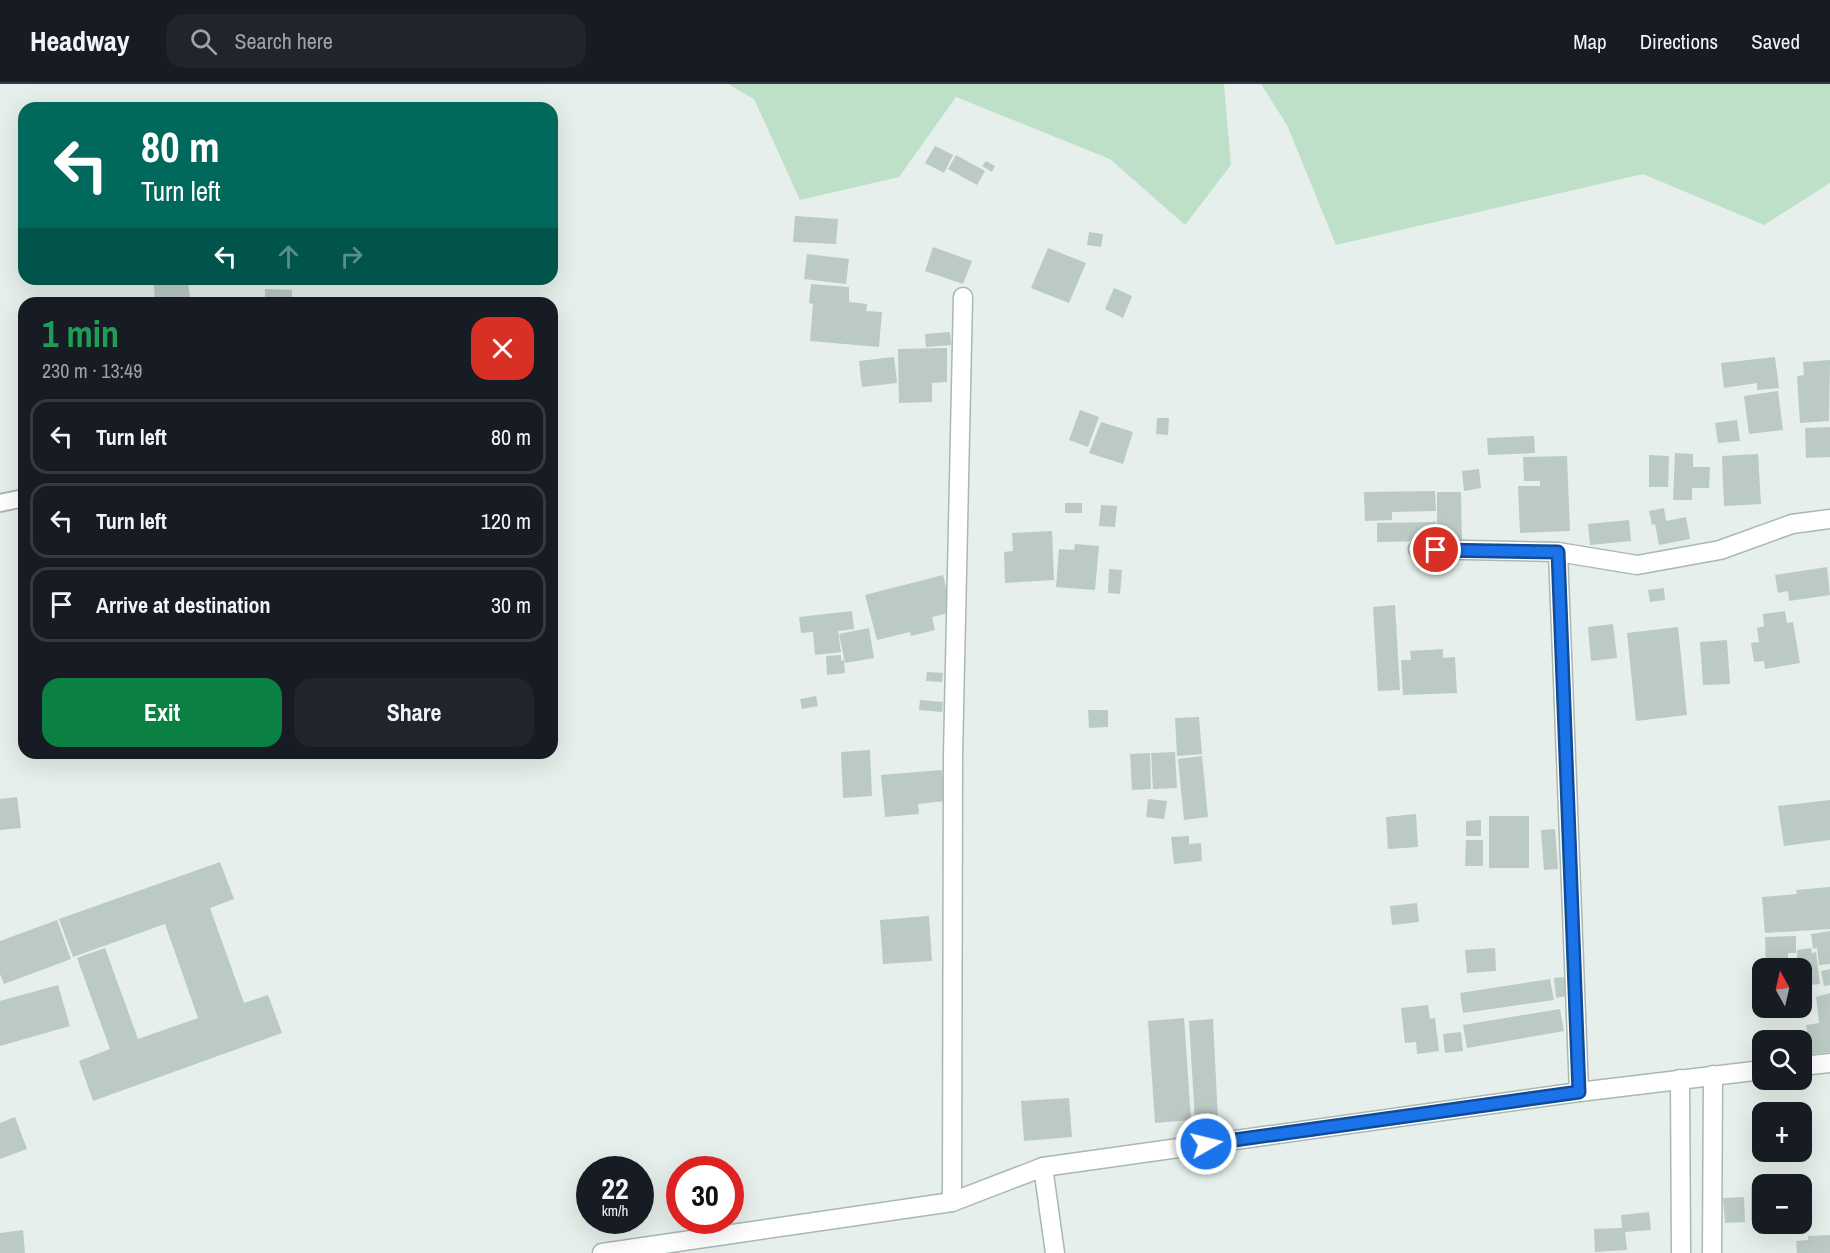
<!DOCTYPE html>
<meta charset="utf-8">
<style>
:root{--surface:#171b24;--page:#20242c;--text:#f1f3f6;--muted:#9ea1a6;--line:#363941;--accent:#0b8043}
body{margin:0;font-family:"Archivo Narrow",sans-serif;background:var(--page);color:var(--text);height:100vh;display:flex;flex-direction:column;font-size:22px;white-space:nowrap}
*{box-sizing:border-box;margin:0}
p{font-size:20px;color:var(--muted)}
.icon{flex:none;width:33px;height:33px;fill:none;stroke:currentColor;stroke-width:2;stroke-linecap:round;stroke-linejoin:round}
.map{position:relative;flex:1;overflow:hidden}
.panel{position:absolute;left:18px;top:213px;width:540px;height:462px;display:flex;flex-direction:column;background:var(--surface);border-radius:18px;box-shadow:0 6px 24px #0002}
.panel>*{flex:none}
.top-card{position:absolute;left:18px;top:18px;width:540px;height:183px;border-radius:18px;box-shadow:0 6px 24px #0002;background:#00695c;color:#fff;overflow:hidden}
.needle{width:39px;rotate:352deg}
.fabs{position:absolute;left:1752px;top:874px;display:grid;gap:12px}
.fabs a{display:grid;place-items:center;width:60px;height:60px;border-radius:12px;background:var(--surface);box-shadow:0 6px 24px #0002;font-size:30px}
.speed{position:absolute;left:576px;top:1072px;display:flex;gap:12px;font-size:30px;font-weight:700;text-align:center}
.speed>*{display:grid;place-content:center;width:78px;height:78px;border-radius:50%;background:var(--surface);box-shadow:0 6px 24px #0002;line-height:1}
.speed small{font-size:15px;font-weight:400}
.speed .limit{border:9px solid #d22;background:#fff;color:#111}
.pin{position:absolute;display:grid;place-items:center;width:51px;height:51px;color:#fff;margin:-26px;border:3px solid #fff;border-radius:50%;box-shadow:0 2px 6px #0007}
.me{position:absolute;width:66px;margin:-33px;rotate:82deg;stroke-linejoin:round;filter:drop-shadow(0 0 4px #0008)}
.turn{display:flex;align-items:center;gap:21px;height:126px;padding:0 24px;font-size:27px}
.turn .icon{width:78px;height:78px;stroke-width:2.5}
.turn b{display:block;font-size:42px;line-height:51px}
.lanes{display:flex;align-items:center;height:57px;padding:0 24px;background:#0003;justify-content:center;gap:30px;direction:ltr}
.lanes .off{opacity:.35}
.round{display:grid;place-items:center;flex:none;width:63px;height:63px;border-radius:18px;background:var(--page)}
.headline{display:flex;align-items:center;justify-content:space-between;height:102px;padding:0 24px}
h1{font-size:36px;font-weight:700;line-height:45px;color:#1e9e55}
.cta{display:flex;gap:12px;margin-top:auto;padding:12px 24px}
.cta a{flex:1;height:69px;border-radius:18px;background:var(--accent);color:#fff;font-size:24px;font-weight:700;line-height:69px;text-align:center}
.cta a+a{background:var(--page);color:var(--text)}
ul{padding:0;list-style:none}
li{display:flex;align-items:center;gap:18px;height:75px;margin:0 12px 9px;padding:0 12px;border:3px solid var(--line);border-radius:18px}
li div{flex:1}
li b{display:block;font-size:22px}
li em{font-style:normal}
header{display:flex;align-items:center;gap:36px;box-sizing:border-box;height:84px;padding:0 30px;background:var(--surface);border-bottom:2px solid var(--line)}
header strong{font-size:28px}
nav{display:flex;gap:33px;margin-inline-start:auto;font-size:21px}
.search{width:420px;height:54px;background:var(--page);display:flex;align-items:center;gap:15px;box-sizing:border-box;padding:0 21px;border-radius:18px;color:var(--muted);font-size:22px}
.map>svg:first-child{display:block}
</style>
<header>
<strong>Headway</strong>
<div class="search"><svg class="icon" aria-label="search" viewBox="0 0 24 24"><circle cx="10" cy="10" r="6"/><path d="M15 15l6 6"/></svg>Search here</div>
<nav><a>Map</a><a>Directions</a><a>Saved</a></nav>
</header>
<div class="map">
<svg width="1830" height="1169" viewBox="0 0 1830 1169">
<rect width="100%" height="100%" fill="#e6efeb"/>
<!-- green -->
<g fill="#bfe0c8">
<polygon points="728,0 1224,0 1231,81 1185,141 1110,75 956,13 899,93 800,116 754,15"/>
<polygon points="1261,0 1830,0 1830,99 1764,141 1643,90 1336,161 1287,41"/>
</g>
<!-- building -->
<g fill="#bbcac4">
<polygon points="935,62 953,71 944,89 925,79"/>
<polygon points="956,71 985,87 977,101 948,85"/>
<polygon points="986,77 995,82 992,88 982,82"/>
<polygon points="795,132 838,135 836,160 793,158"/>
<polygon points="1089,148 1103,150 1101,163 1087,161"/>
<polygon points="933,163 972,177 963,200 925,187"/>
<polygon points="1048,164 1086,179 1069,219 1031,204"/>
<polygon points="807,170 849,175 846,200 804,195"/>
<polygon points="188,197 190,215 155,218 154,200"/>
<polygon points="811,200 849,203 849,218 867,220 866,227 882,228 879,263 810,257 813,220 809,219"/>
<polygon points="1114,204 1132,212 1123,234 1105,225"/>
<polygon points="265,205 292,206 292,219 265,219"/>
<polygon points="950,248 951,261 926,263 925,250"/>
<polygon points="947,264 947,298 932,299 932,318 899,319 898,265"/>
<polygon points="894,273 897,299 862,303 859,277"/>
<polygon points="1775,273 1779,304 1757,306 1757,299 1724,304 1721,279"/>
<polygon points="1830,276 1829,337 1800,339 1797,292 1804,291 1803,278"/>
<polygon points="1778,307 1783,346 1749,350 1744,312"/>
<polygon points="1080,326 1099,333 1088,363 1069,356"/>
<polygon points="1157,334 1169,334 1168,351 1156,350"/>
<polygon points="1737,336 1740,357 1718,359 1715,339"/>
<polygon points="1101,338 1133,348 1123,380 1089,369"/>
<polygon points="1830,343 1830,373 1806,374 1805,344"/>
<polygon points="1534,352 1535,369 1488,371 1487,354"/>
<polygon points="1675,369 1693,370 1693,383 1710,383 1709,404 1692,404 1692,416 1673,416"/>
<polygon points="1758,370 1761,420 1724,422 1722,372"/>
<polygon points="1649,371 1669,372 1668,403 1649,403"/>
<polygon points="1567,372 1570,447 1520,449 1518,402 1540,402 1540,397 1524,397 1523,373"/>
<polygon points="1479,385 1481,404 1464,407 1462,387"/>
<polygon points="1435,407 1436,427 1392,428 1392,436 1365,437 1364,408"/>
<polygon points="1437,408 1461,408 1462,460 1437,460"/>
<rect x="1065" y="419" width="17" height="10"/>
<polygon points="1101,421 1117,422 1115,443 1099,442"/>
<polygon points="1664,424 1666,437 1686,433 1690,455 1659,461 1655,440 1652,441 1649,427"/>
<polygon points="1629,436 1631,457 1590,461 1588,440"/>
<polygon points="1436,438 1436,457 1377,458 1377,439"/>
<polygon points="1052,447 1054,496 1005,499 1004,468 1013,467 1012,449"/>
<polygon points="1075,460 1099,462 1095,506 1056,503 1059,465 1074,466"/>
<polygon points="1827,483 1830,511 1789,517 1788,507 1778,509 1775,491"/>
<polygon points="1109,485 1122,486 1120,510 1108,509"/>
<polygon points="943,491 952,528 932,533 935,546 911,552 910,548 877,556 865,511"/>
<polygon points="1664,504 1665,516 1650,518 1648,506"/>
<polygon points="1395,521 1400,606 1378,607 1373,523"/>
<polygon points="852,527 854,545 838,547 841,568 815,571 813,548 801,549 799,533"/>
<polygon points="1785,527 1787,539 1793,538 1800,579 1765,585 1764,577 1754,578 1751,559 1759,558 1757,544 1764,542 1763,530"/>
<polygon points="1613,540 1617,574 1591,577 1588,543"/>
<polygon points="1678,543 1687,631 1636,637 1627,549"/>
<polygon points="869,544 874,574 845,579 839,550"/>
<polygon points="1727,556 1730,600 1703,601 1700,558"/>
<polygon points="1443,565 1443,574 1455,573 1457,609 1403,611 1401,576 1411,576 1410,567"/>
<polygon points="841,571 841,577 844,576 845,589 827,591 826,572"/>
<polygon points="927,588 943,589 942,598 926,597"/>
<polygon points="816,612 818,622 802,625 800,615"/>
<polygon points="920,616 943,618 942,628 919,626"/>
<polygon points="1088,626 1108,626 1108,643 1089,644"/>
<polygon points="1199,633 1202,670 1177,672 1175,634"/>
<polygon points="870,666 872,712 843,714 841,668"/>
<polygon points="1175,668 1177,704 1153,705 1151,669"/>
<polygon points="1150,669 1151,705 1132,706 1130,670"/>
<polygon points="1202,672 1208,733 1184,736 1178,675"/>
<polygon points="942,686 945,717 918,720 919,730 885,733 881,691"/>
<polygon points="17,713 21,744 0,746 0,715"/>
<polygon points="1148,715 1167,717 1164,735 1146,733"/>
<polygon points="1830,716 1830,756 1784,762 1778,722"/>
<polygon points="1416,730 1418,763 1388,765 1386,733"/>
<rect x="1489" y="732" width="40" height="52"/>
<polygon points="1481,736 1481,752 1466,752 1466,737"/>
<polygon points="1555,745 1558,785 1544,786 1541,746"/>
<polygon points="1189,752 1189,760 1201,759 1202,777 1174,780 1171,753"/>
<polygon points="1466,756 1483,756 1483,782 1465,782"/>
<polygon points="220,778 234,815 210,824 244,919 268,911 282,949 93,1017 79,977 110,965 77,874 105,864 138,955 198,934 165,840 73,873 59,835"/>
<polygon points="1830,803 1830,845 1765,849 1762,813 1797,810 1796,806"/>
<polygon points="1417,819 1419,838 1392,841 1390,822"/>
<polygon points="929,832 932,877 883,880 880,836"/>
<polygon points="57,836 71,875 4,900 0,890 0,857"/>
<polygon points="1830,847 1830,880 1819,881 1817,864 1813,865 1811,850"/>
<polygon points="1796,852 1796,869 1788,869 1788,885 1766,885 1765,853"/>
<polygon points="1495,864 1496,887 1467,889 1465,866"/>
<polygon points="1811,864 1812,869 1816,868 1820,900 1802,902 1802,885 1797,885 1797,866"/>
<polygon points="1830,885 1830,901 1824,902 1821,887"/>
<polygon points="1565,893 1567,912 1556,914 1554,894"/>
<polygon points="1550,895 1554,916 1463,929 1460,909"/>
<polygon points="58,901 70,942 0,962 0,917"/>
<polygon points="1802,904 1804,904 1806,920 1802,921"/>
<polygon points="1830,909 1830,968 1810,970 1806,941 1819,939 1816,913"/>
<polygon points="1428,921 1430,935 1435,934 1439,967 1417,970 1416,958 1405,959 1401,924"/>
<polygon points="1560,925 1564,947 1467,964 1463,941"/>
<polygon points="1184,934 1191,1036 1155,1039 1148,937"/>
<polygon points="1213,935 1218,1036 1195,1037 1189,937"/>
<polygon points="1461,948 1463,967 1445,969 1443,950"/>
<polygon points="1069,1014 1072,1053 1024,1057 1021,1017"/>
<polygon points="15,1033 27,1065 0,1075 0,1039"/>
<rect x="1751" y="1101" width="11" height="36"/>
<polygon points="1744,1113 1745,1138 1725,1139 1723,1114"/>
<polygon points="1649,1128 1651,1146 1625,1148 1627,1166 1595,1168 1594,1145 1622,1144 1621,1131"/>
<polygon points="23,1146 25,1169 0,1169 0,1149"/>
<polygon points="1830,1151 1830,1169 1797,1169 1796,1157 1808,1156 1808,1152"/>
</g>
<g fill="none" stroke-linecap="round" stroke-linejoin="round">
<defs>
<polyline id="lane" points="0,419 24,414"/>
<g id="street">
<polyline points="1418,465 1558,468 1637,481 1720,466 1792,440 1830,435"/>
<polyline points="1558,468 1579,1008"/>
<polyline points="1802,982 1830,979"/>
<polyline points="1680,995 1681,1169"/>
<polyline points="1043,1083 1055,1169"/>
<polyline points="952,1118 953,671 963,213"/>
<polyline points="602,1169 952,1118 1043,1083 1579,1008 1762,986"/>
<polyline points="1712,1169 1713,991"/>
</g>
</defs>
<!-- lane casing -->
<use href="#lane" stroke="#a8b8b2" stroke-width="20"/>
<!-- street casing -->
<use href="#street" stroke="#a8b8b2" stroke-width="21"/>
<!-- lane -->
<use href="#lane" stroke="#fff" stroke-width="16"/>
<!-- street -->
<use href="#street" stroke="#fff" stroke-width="18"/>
</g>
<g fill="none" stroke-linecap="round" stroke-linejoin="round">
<defs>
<polyline id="route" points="1206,1060 1579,1008 1558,468 1436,466"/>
</defs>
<!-- route casing -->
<use href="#route" stroke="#114b97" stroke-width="15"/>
<!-- route -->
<use href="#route" stroke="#1a73e8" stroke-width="10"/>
</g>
</svg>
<div class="fabs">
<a><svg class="needle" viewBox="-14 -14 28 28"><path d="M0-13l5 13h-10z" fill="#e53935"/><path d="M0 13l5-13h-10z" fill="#9ea1a6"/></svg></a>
<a><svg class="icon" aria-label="search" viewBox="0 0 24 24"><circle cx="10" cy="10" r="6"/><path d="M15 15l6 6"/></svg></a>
<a>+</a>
<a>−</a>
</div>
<div class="speed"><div>22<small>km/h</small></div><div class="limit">30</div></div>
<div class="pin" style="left:1436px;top:466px;background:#d93025"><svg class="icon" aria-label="arrive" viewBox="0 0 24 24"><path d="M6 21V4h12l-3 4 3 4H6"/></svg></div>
<svg class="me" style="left:1206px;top:1060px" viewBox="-20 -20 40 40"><circle r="17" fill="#1a73e8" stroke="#fff" stroke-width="3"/><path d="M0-11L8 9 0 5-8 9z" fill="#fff"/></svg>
<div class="top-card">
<div class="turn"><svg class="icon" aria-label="left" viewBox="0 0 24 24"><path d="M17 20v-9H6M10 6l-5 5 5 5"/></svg><div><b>80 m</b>Turn left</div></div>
<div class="lanes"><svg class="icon" aria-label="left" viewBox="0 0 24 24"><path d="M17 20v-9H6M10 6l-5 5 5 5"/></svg><svg class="icon off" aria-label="ahead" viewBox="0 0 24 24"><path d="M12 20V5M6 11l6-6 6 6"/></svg><svg class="icon off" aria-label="right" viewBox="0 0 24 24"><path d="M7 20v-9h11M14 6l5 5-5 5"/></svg></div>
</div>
<section class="panel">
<div class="headline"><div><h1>1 min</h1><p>230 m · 13:49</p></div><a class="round" style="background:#d93025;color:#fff"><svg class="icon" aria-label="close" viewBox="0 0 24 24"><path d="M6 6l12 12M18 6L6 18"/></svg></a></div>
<ul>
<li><svg class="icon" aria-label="left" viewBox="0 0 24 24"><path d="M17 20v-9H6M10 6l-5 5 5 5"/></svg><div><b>Turn left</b></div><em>80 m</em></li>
<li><svg class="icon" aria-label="left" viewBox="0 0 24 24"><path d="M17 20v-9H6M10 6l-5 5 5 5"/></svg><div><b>Turn left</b></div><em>120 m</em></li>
<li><svg class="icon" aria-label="arrive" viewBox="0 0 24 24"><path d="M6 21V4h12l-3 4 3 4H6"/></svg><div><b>Arrive at destination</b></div><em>30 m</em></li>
</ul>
<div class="cta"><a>Exit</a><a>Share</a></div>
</section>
</div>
